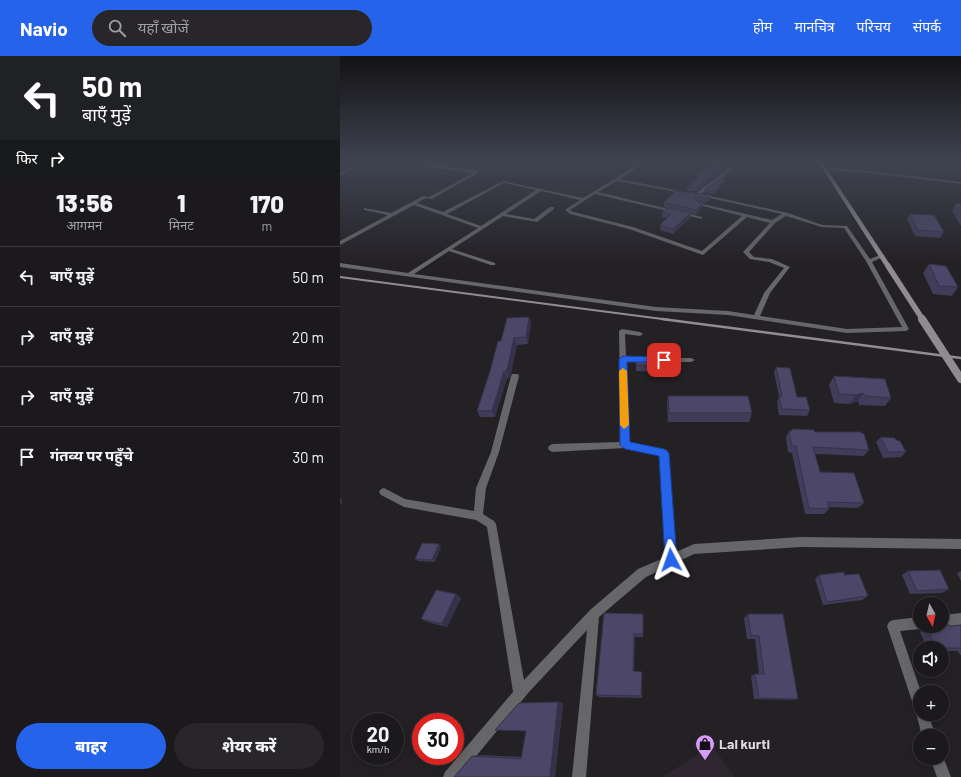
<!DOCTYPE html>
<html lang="hi">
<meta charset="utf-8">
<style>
:root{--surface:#1b191c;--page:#282629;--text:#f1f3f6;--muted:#a0a0a3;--line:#39383b;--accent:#2563eb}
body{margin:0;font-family:Barlow,"Noto Sans Devanagari",sans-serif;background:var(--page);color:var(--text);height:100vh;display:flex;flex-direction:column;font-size:15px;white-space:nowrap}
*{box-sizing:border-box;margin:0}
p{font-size:13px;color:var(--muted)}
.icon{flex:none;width:22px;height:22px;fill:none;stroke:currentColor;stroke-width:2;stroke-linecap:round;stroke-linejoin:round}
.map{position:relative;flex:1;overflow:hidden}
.details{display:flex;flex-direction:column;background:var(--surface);width:340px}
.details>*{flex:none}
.hud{background:#202124;color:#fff;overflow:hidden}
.needle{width:26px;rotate:172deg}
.fabs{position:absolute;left:573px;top:541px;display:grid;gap:8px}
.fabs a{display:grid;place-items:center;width:36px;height:36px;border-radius:50%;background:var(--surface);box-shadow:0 2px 10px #0003,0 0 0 1px var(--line);font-size:20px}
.speed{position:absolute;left:12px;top:657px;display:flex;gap:8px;font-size:20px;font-weight:700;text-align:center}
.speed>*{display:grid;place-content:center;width:52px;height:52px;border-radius:50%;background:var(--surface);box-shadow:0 2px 10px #0003,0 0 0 1px var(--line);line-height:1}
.speed small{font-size:10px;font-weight:400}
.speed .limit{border:6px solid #d22;background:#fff;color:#111}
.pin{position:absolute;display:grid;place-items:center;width:34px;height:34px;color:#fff;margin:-17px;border-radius:8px;box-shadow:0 2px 6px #0006}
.me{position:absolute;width:44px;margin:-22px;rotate:356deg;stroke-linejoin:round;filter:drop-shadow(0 0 3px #0008)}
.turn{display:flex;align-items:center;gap:14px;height:84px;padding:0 16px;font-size:18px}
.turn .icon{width:52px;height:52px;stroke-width:2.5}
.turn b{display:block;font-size:28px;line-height:34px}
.then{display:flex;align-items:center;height:38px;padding:0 16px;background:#0003;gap:8px;font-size:15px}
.eta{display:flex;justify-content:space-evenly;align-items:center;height:68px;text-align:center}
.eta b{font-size:24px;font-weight:800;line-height:28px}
.action{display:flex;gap:8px;margin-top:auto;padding:8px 16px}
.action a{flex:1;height:46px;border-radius:24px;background:var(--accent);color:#fff;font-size:16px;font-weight:800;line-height:46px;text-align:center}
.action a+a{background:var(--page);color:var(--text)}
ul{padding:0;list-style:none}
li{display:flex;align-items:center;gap:12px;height:60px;padding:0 16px;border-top:1px solid var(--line)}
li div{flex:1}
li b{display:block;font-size:15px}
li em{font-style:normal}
header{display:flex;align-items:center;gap:24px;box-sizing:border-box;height:56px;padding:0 20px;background:var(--accent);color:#fff}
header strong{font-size:19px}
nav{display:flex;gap:22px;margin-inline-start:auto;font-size:14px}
.search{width:280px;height:36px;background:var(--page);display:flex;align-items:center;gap:10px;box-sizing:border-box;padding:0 14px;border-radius:22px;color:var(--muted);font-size:15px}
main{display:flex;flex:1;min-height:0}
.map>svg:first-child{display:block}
</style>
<header>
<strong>Navio</strong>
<div class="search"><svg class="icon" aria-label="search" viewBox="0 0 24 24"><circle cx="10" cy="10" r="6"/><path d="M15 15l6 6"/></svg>यहाँ खोजें</div>
<nav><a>होम</a><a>मानचित्र</a><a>परिचय</a><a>संपर्क</a></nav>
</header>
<main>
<section class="details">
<div class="hud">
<div class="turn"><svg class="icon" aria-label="left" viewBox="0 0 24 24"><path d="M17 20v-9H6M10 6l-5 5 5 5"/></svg><div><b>50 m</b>बाएँ मुड़ें</div></div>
<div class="then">फिर<svg class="icon" aria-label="right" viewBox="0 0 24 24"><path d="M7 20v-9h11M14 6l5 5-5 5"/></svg></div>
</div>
<div class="eta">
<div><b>13:56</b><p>आगमन</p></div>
<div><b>1</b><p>मिनट</p></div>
<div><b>170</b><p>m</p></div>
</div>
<ul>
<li><svg class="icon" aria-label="left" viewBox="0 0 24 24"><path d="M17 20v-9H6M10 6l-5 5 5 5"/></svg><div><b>बाएँ मुड़ें</b></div><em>50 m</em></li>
<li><svg class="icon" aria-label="right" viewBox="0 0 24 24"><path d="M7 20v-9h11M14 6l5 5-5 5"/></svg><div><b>दाएँ मुड़ें</b></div><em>20 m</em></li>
<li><svg class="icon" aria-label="right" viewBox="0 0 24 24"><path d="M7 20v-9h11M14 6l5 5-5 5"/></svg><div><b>दाएँ मुड़ें</b></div><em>70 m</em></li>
<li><svg class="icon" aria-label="arrive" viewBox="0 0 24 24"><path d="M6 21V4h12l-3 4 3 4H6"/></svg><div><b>गंतव्य पर पहुँचे</b></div><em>30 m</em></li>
</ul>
<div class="action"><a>बाहर</a><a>शेयर करें</a></div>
</section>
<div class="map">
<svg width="621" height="721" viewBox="0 0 621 721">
<rect width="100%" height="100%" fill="#242125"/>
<!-- built -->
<polygon fill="#2f272f" points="372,690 395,721 322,721"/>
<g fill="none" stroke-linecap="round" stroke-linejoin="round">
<!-- minor -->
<g fill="#676668" fill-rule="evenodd">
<polygon points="18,107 23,107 0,120 0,117"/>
<path d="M62,107C88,107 113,110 138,115V117L92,143L86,142L77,147L103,156L163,125L243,142L300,107H305L280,123L345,136L347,137V138L277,125L258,136L362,161V163L255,138L230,154L234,156L293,171L362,195L402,160L355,148V146L432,164L442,158L356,139V137L396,107H401L361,138L448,157L482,169L507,170L530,203L542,198L545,200L532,206L569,273L566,275L507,277L388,259L316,255L0,211V207L68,217L138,172L74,149L0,189V185L48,159L24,154V152L51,157L83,140L89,141L133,117ZM164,127L196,134L141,170L107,158ZM201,135L240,144L225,154L230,158L289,173L363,199L407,161L430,167L403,196L410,203L429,206L444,212L424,237L414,259L388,255L316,251L74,218L109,195L151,209H155V207L112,193L163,160L197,166L214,153V151H210L194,163L166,158ZM446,160L482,171L504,172L526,205L562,271L507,273L420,260L430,237L450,211L432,203L414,201L409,196L435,167Z"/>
<polygon points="347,107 363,107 359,110"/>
<polygon points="485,112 522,114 621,126 621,128 522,116 484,114"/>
<polygon points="282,273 300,276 303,278 300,280 285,278 286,301 306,301 310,303 306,305 286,305 289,386 324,393 327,394 328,397 336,496 354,488 461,481 621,483 621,493 461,491 354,498 306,521 259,561 246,721 232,721 247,574 189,636 119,721 103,721 105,716 173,636 147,471 136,464 64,451 41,439 39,436 41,433 44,432 65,443 134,455 136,432 151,396 171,320 172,318 178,318 179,320 159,396 146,432 143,458 154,465 156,468 184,624 250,554 298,513 326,501 320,400 285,392 212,396 209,394 208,392 209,390 212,388 281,386 279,275"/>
<polygon points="328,302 351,302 355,304 351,306 328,306 326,304"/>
<polygon points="621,557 621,569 602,571 600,570 602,570 602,559"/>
<polygon points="580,561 580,570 584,570 584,571 580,573 560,575 581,636 580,636 580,658 588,658 596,680 582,680 576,657 547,570 549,566 553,564"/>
<polygon points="602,698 611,721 597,721 590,702 602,702"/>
</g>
<!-- secondary -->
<polygon fill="#8e8c8f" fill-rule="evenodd" points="479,107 483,107 551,210 550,211 545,210"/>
<!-- rail-far1 -->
<polyline stroke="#918e91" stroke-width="2" points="0,221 330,264"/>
<!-- rail -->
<polyline stroke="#918e91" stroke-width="2.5" points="322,263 621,302"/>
<!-- secondary-bridge-far1 -->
<polyline stroke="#8e8c8f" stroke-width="5.5" points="548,210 583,264"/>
<!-- secondary-bridge -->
<polyline stroke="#8e8c8f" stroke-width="8" points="582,263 621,323"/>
</g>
<!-- wall -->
<g fill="#413c59">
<polygon points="369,107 389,107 389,111 357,135 347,135 347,131 357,122 357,119 372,108"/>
<polygon points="386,123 386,125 374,138 364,136 365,134"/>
<polygon points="336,135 370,139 370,143 366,147 358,145 362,151 356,159 351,158 350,162 333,178 320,174 320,169 327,162 322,161 322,156 327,152 324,151 324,146"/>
<polygon points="616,147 621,148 621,170 612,155"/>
<polygon points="570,158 604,176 600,182 575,180 567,163"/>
<polygon points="589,208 618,231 612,240 593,238 583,217"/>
<polygon points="189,261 191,268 188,288 177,289 171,317 169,322 167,322 155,361 140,361 137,355 161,285"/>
<polygon points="296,309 341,310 340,316 296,315"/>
<polygon points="436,311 457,341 470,354 467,360 439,359 437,346 439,340 434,317"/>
<polygon points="494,320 551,342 545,350 519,349 518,345 510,348 494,347 489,329"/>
<polygon points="328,340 412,357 409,366 328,366 327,348"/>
<polygon points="452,373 475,376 529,394 524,400 475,398 480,416 524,447 518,452 488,451 489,453 484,458 465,458 452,397 448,396 446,381 449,375 451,375"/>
<polygon points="541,381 556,384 566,396 561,401 543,402 536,386"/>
<polygon points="101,490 95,506 78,505 75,503"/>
<polygon points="568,515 609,533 602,537 570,538 562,519"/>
<polygon points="621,515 621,525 617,517"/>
<polygon points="479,519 504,519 528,540 522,544 483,549 475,523"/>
<polygon points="116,538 121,542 107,571 87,566 81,563"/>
<polygon points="303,558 303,581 295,581 294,615 302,618 302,642 259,641 256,639"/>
<polygon points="408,558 458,643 452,644 414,643 411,620 415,618 419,618 415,583 407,583 404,562"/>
<polygon points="621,569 621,599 620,599 618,595 602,595 602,592 587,592 580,576 588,573 587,570 610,570"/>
<polygon points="218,646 223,647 215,721 114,721 132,700 143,699 182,701 186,675"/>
</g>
<!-- shaded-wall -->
<g fill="#353149">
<polygon points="388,107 389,107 389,111 357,135 357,131"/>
<polygon points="386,123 386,125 374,138 374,136"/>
<polygon points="370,139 370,143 366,147 367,143"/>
<polygon points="363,147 362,151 356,159 356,154"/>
<polygon points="351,157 350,162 333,178 333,173"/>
<polygon points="189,261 191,268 188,288 186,281"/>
<polygon points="174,282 177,289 171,317 169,322 166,315"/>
<polygon points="164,315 167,322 155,361 152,355"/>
<polygon points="523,337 518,345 510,348 516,339"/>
<polygon points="0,440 3,447 0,448"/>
<polygon points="99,488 101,490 95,506 92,504"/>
<polygon points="116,538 121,542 107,571 102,568"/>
<polygon points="294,578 295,581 293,618 293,615"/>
<polygon points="218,646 223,647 215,721 210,721"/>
</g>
<!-- building -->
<g fill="#4c4668" stroke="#353149">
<polygon points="373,107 388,107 357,131 347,131 360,120 357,119"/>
<polygon points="381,122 386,123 374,136 365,134"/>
<polygon points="336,135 370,139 367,143 354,140 354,144 363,147 356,154 324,146"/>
<polygon points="616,147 621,148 621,154"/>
<polygon points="327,152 351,157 333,173 320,169 331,158 322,156"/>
<polygon points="570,158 594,159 604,176 578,174"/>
<polygon points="589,208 606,210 618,231 599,230"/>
<polygon points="189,261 186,281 174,282 168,310 166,315 164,315 152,355 137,355 150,315 158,285 161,285 167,262"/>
<polygon points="296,301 340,301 341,310 296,309"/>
<polygon points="436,311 450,312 457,341 466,341 470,354 442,353 439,340 442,340"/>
<polygon points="494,320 545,323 551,342 525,340 523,337 516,339 499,338"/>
<polygon points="328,340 408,340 412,357 329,357"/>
<polygon points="452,373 474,374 475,376 520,376 524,378 529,394 473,391 480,416 514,417 524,447 487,446 489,453 469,452 456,390 452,390 449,375 452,375"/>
<polygon points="541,381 555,382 556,384 560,385 566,396 548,396"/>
<polygon points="82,487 99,488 92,504 75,503"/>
<polygon points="600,514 609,533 577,535 568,515"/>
<polygon points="504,516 504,519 519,518 528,540 487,546 479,519"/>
<polygon points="96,534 116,538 102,568 81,563"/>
<polygon points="264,557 303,558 303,578 294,578 293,615 302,616 301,640 256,639"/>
<polygon points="408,558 443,558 458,643 419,642 415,618 424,618 419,580 411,579"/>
<polygon points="602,567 606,567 610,570 621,569 621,592 595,592 588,573 596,573 595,570 602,570"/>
<polygon points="218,646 210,721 114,721 132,700 181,703 186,675 155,674 179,647"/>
</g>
<!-- sky -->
<linearGradient id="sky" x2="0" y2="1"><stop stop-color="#141214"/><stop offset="0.51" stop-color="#3f4351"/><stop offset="1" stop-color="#3f4351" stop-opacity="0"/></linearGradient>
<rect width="621" height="208" fill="url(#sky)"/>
<!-- route -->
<polygon fill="#2563eb" stroke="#184099" points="283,300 324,301 328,304 324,306 287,306 290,386 324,393 329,397 337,504 336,508 331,510 327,508 325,504 319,400 285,393 280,389 279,303"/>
<!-- slow -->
<polygon fill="#f59e0b" points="283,312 287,315 289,369 284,373 280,369 279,315"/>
<!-- icons -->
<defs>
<symbol id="shop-pin" viewBox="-11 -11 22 30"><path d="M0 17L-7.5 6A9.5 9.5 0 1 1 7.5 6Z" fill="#d79bf9" stroke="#242125"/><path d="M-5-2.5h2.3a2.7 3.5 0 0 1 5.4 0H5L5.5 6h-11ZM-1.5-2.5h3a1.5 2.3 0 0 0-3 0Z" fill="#111"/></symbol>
</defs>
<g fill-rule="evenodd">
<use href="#shop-pin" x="354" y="677" width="22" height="30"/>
</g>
<g text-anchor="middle" stroke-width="3" stroke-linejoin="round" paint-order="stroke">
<!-- near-poi labels -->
<g font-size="14" font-weight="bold" fill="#dfdddf" stroke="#242125" text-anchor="start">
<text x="379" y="693">Lal kurti</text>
</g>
</g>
</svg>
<div class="fabs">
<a><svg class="needle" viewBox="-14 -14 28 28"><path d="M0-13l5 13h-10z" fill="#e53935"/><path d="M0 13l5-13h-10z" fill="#a0a0a3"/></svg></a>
<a><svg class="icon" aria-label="sound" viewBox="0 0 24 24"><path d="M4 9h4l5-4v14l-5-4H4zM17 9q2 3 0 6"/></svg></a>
<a>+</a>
<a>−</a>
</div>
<div class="speed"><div>20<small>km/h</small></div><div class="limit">30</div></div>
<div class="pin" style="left:324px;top:304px;background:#d93025"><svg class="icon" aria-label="arrive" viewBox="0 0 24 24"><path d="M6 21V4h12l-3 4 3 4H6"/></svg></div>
<svg class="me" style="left:331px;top:504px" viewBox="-20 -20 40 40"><path d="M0-17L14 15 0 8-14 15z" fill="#2563eb" stroke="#fff" stroke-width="4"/></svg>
</div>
</main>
